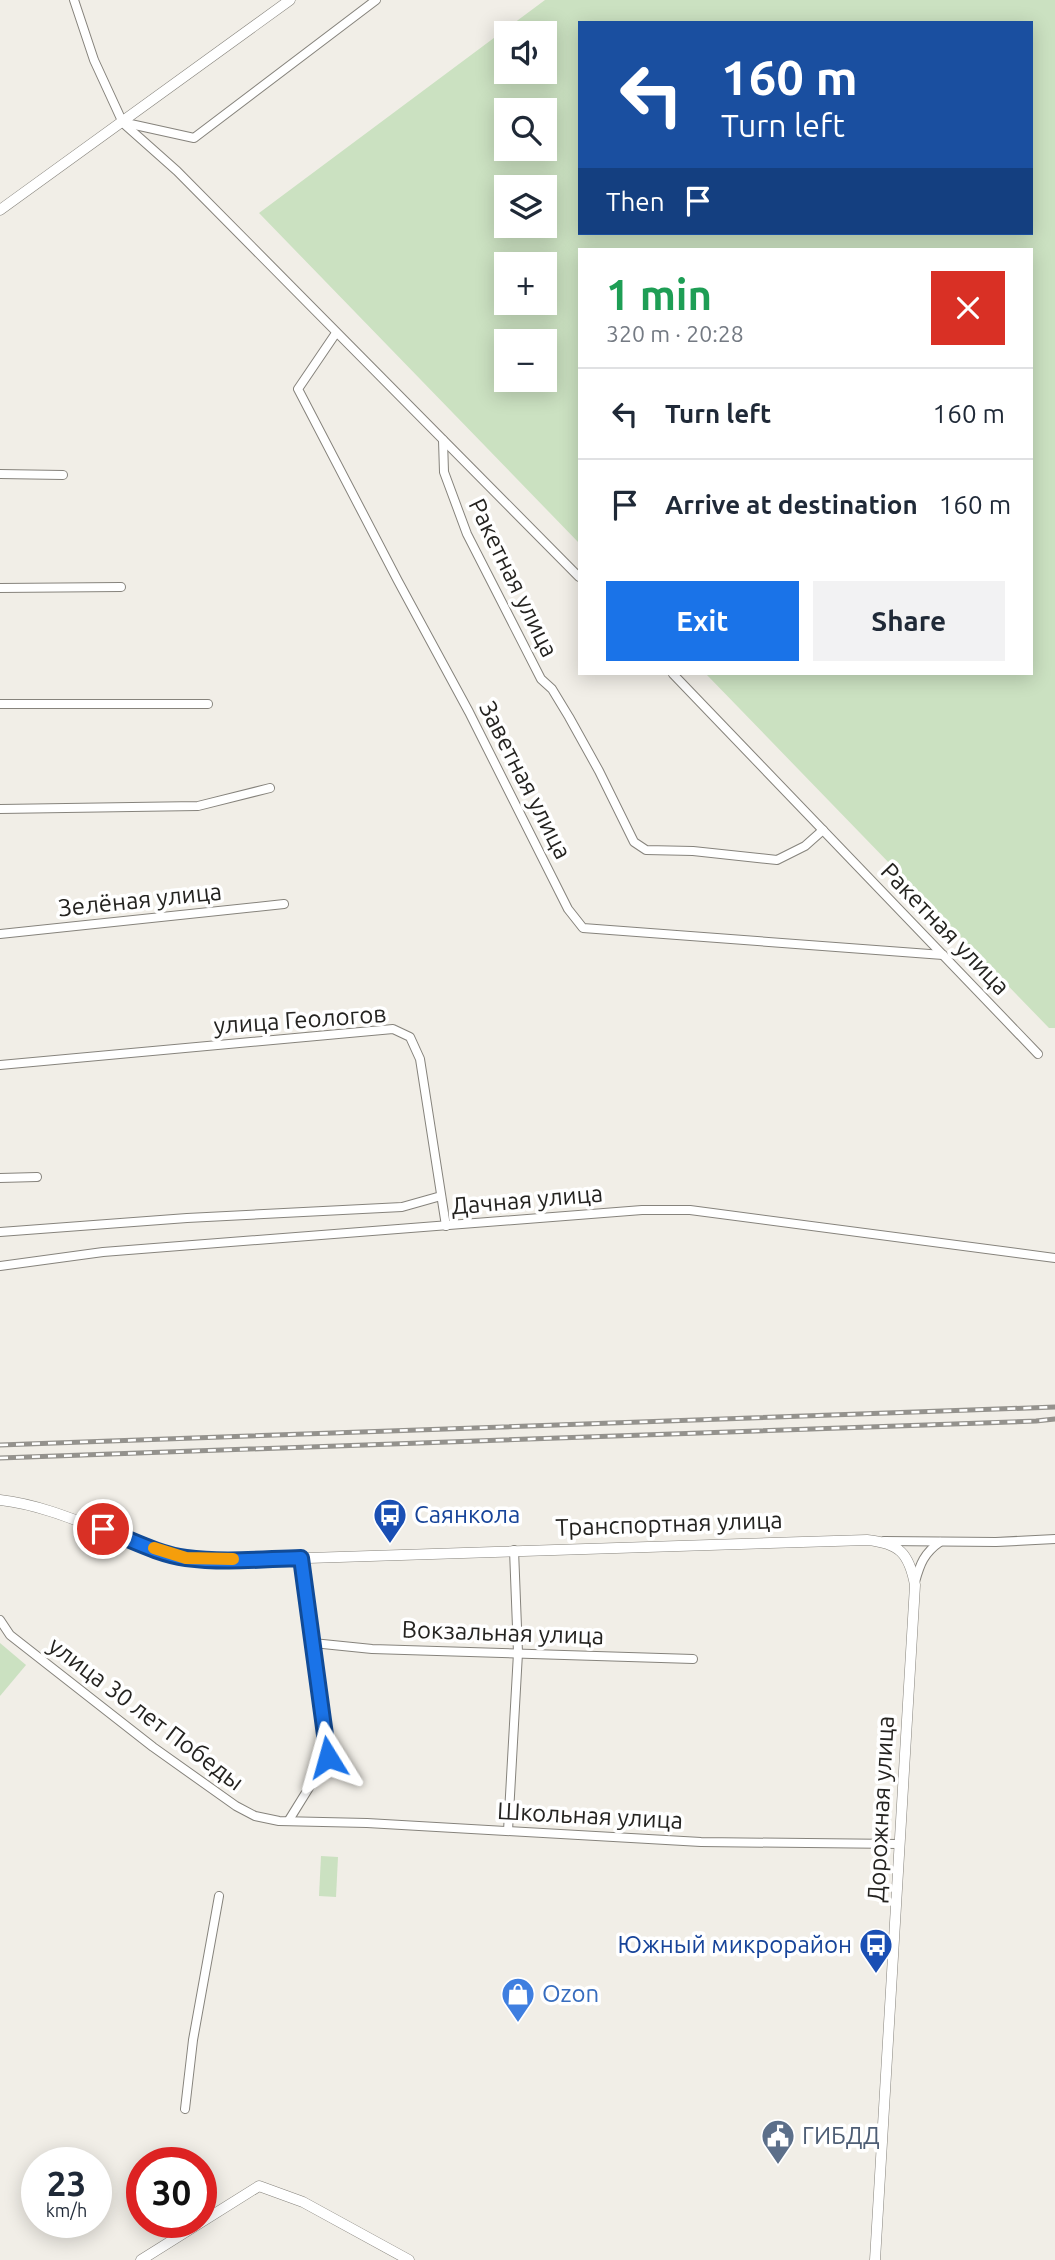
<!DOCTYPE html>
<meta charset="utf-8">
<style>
:root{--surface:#fff;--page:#f2f2f3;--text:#1f2937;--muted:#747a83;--line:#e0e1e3;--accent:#1a73e8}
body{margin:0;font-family:Ubuntu,sans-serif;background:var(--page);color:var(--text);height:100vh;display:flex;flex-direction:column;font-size:26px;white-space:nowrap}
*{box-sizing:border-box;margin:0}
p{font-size:23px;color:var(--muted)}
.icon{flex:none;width:38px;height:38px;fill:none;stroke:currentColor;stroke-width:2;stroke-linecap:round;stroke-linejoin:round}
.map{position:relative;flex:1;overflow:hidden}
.panel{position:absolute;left:578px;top:248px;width:455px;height:427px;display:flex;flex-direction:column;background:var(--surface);border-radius:0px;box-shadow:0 4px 18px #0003}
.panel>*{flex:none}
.top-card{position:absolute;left:578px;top:21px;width:455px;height:214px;border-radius:0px;box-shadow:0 4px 18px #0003;background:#1a4fa0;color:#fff;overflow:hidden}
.fabs{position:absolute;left:494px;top:21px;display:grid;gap:14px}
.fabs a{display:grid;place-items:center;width:63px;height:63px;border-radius:0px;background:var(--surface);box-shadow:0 4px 18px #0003;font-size:35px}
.speed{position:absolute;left:21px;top:2147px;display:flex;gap:14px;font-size:35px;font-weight:700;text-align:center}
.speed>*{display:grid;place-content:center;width:91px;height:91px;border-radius:50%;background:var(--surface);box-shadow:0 4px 18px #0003;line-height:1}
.speed small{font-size:18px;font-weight:400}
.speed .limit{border:10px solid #d22;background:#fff;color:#111}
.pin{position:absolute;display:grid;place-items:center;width:60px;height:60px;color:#fff;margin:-30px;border:4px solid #fff;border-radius:50%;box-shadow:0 2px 7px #0007}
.me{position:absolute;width:77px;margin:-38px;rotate:352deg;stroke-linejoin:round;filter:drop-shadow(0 0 5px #0008)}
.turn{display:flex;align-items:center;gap:24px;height:147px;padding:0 28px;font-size:32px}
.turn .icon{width:91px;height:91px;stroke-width:2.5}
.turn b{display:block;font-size:49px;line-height:60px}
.then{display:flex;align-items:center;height:66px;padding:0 28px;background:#0003;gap:14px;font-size:26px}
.round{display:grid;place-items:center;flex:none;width:74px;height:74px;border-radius:0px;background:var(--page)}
.overview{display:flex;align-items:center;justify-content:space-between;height:119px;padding:0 28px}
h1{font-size:42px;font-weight:700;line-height:52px;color:#1e9e55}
.cta{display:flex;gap:14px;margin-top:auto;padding:14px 28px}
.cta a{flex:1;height:80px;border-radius:0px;background:var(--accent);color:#fff;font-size:28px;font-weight:700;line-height:80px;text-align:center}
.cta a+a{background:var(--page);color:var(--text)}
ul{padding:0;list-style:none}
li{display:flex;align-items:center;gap:21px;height:91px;padding:0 28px;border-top:2px solid var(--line)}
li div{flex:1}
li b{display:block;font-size:26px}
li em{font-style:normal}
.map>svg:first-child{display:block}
</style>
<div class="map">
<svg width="1055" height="2260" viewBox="0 0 1055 2260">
<rect width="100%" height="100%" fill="#f1eee7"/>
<!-- green -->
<g fill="#cbe1c1" fill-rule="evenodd">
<path d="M545,0H1055V1028H1049L706,674H1031V250H579V543L259,213ZM579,23H1031V233H579ZM506,33H544V72H506ZM506,110H544V149H506ZM506,187H544V226H506ZM506,264H544V303H506ZM506,341H544V380H506Z"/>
<polygon points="0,1643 26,1665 0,1696"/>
<polygon points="321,1856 338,1857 336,1897 319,1896"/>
</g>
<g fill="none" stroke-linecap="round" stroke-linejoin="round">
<defs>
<g id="minor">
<polyline points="74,0 94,60 123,123 177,171 579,577"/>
<polyline points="126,123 194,138 376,0"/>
<polyline points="336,333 298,389 398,581 469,712 568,909 583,928 943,955"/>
<polyline points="443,440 444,472 467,534 541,679 552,689 569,717 599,771 634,842 646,850 693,851 777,860 805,846 823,830"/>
<polyline points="0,474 63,475"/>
<polyline points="0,588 121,587"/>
<polyline points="673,674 1038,1054"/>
<polyline points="0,704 208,704"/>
<polyline points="0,809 198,806 270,788"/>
<polyline points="0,934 284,904"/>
<polyline points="0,1065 393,1029 410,1037 420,1059 446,1226"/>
<polyline points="0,1178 37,1177"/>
<polyline points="0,1232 187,1218 402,1207 441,1196"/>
<polyline points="0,1266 103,1252 642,1210 690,1210 1055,1258"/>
<polyline points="884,1541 996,1542 1055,1539"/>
<path d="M915,1582C920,1564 924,1553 940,1542"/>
<polyline points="0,1620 10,1635 153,1747 236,1806 255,1816 279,1821 367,1823 701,1842 899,1844"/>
<polyline points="313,1643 372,1649 693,1659"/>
<polyline points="289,1820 328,1757 301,1558"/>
<polyline points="508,1831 518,1653 514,1550"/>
<polyline points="185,2109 193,2040 219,1896"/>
</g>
<g id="tertiary">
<polyline points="0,210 290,0"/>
<path d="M0,1500C63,1507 121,1544 183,1557C202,1561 223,1559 243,1560L867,1540C899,1543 909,1553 915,1585L875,2260"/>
<polyline points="141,2260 259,2186 303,2202 409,2260"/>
</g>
</defs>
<!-- minor casing -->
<use href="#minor" stroke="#86837c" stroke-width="10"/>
<!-- tertiary casing -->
<use href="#tertiary" stroke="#86837c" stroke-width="11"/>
<!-- minor -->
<use href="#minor" stroke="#fff" stroke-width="8"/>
<!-- tertiary -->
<use href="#tertiary" stroke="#fff" stroke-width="10"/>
<defs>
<g id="rail">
<polyline points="0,1445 1055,1407"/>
<polyline points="0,1458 1036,1421 1055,1419"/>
</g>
</defs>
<!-- rail casing -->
<use href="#rail" stroke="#94928d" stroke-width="5"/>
<!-- rail -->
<use href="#rail" stroke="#fff" stroke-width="2.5" stroke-dasharray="8" stroke-linecap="butt"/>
</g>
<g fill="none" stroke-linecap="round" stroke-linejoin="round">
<defs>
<path id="route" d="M103,1529C130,1539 157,1554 186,1558C223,1563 263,1559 301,1558L328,1757"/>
</defs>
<!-- route casing -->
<use href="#route" stroke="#114b97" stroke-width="18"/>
<!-- route -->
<use href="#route" stroke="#1a73e8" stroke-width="12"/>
<!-- slow -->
<polyline stroke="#f59e0b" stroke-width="12" points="154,1548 186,1558 233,1559"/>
</g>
<!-- icons -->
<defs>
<symbol id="bus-pin" viewBox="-11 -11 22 30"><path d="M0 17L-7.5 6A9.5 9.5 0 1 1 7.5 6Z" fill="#1a4fb4" stroke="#fff"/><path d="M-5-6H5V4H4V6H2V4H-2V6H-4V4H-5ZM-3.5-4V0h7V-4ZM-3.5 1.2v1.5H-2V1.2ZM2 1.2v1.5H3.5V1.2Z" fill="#fff"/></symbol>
<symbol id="shop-pin" viewBox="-11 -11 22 30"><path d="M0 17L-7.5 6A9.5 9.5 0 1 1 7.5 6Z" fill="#3f7fe0" stroke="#fff"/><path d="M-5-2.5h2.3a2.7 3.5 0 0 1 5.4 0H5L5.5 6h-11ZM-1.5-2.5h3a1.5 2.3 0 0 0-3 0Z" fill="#fff"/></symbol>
<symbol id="civic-pin" viewBox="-11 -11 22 30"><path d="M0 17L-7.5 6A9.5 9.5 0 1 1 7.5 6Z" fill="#5c6f8a" stroke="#fff"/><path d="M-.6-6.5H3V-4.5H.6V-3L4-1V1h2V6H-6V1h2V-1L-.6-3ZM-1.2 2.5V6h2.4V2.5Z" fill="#fff"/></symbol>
</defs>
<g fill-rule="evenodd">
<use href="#bus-pin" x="371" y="1496" width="38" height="52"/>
<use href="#bus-pin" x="857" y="1926" width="38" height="52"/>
<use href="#shop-pin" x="499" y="1975" width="38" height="52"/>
<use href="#civic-pin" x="759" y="2117" width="38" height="52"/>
</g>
<g text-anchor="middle" stroke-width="7" stroke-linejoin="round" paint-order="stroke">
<!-- street labels -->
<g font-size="24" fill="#242320" stroke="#fff">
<text transform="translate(513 578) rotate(64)" y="8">Ракетная улица</text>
<text transform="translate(525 780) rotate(63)" y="8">Заветная улица</text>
<text transform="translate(140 900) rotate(-6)" y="8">Зелёная улица</text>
<text transform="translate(945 929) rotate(46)" y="8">Ракетная улица</text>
<text transform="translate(300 1020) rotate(-4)" y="8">улица Геологов</text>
<text transform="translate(527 1200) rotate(-5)" y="8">Дачная улица</text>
<text transform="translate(669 1524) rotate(-2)" y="8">Транспортная улица</text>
<text transform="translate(503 1633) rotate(2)" y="8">Вокзальная улица</text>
<text transform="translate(146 1714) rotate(37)" y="8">улица 30 лет Победы</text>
<text transform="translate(881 1809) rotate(-87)" y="8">Дорожная улица</text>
<text transform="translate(590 1816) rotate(3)" y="8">Школьная улица</text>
</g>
<!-- transit labels -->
<g font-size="24" fill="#164399" stroke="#fff" text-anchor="start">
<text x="414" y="1523">Саянкола</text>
<text x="852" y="1953" text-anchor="end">Южный микрорайон</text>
</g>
<!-- shop labels -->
<g font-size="24" fill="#366cbe" stroke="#fff" text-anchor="start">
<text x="542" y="2002">Ozon</text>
</g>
<!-- service labels -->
<g font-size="24" fill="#4e5e75" stroke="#fff" text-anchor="start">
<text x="802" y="2144">ГИБДД</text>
</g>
</g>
</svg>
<div class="fabs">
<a><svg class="icon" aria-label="sound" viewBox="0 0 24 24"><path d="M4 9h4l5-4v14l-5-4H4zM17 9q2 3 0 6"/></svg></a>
<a><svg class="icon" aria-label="search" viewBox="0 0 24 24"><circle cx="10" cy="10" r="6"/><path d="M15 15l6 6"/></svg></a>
<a><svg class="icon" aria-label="layers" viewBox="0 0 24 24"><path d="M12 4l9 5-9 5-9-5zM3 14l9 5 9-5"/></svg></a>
<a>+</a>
<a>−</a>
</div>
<div class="speed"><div>23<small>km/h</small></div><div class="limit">30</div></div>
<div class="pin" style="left:103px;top:1529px;background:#d93025"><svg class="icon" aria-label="arrive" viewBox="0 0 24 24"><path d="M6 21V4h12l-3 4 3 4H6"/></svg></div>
<svg class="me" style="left:328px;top:1757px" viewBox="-20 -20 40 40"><path d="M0-17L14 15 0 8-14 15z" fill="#1a73e8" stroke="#fff" stroke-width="4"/></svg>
<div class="top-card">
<div class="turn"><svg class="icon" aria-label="left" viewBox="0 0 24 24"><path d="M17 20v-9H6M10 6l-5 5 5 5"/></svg><div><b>160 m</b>Turn left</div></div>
<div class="then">Then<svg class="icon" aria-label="arrive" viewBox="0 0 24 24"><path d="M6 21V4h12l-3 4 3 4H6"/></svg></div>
</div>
<section class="panel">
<div class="overview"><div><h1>1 min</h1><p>320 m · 20:28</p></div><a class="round" style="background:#d93025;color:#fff"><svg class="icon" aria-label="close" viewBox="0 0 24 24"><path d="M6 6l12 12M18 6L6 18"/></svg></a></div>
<ul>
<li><svg class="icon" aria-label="left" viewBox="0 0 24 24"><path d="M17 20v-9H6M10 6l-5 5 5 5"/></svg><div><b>Turn left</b></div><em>160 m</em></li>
<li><svg class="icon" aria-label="arrive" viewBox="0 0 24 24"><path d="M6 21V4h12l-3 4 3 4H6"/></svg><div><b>Arrive at destination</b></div><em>160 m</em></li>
</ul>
<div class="cta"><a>Exit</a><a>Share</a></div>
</section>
</div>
